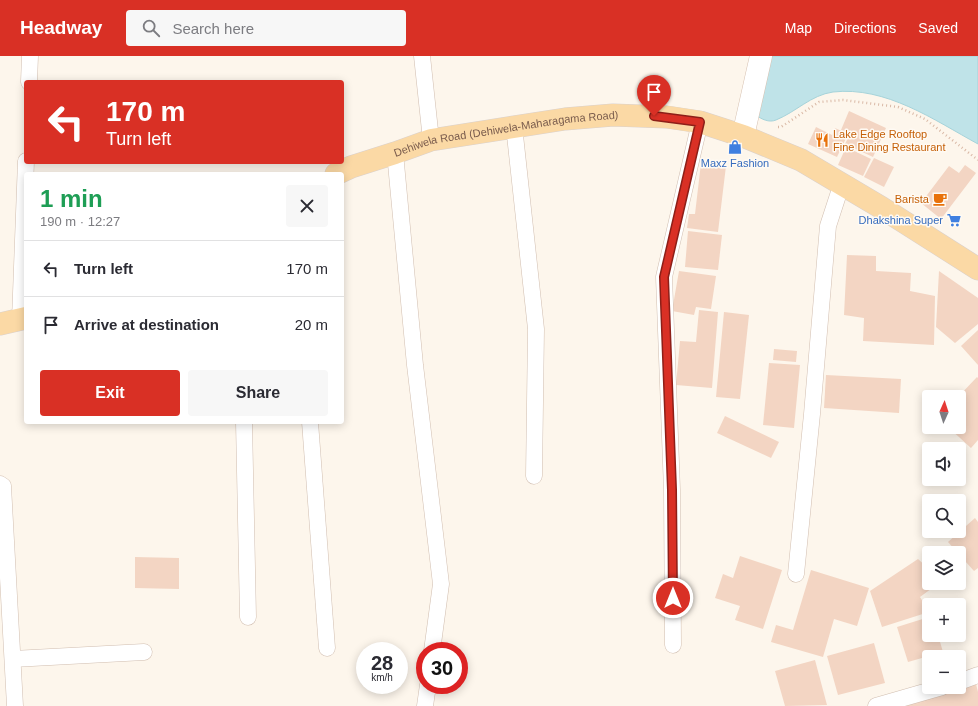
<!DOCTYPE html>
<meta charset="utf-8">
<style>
:root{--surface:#fff;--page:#f7f7f7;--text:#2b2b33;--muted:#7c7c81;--line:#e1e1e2;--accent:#d93025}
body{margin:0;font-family:Arial,sans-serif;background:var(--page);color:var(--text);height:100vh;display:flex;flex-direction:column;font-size:15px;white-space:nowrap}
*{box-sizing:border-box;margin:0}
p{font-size:13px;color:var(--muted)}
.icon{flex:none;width:22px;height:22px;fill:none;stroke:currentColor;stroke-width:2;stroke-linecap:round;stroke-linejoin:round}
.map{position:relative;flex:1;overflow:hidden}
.side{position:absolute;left:24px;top:116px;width:320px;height:252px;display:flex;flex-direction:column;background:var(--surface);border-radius:4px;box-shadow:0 2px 10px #0003}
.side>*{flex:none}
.top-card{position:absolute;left:24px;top:24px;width:320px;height:84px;border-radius:4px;box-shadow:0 2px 10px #0003;background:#d93025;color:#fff;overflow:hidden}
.needle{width:26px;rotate:3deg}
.buttons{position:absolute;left:922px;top:334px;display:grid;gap:8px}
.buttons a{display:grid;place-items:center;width:44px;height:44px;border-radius:4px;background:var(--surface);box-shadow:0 2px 10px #0003;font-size:20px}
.speed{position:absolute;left:356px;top:586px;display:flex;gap:8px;font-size:20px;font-weight:700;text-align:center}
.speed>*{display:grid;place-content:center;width:52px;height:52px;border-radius:50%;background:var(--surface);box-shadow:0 2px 10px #0003;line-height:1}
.speed small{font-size:10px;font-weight:400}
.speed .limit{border:6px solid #d22;background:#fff;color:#111}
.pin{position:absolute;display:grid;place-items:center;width:34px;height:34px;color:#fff;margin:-41px -17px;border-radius:50% 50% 50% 0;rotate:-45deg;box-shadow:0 0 4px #0007}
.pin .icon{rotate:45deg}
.me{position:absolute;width:44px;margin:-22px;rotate:0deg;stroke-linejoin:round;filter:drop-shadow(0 0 3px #0008)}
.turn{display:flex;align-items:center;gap:14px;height:84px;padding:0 16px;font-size:18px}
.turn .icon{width:52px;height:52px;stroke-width:2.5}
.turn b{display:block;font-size:28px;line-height:34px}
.round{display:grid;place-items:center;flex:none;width:42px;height:42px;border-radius:4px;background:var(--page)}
.summary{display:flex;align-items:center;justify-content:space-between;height:68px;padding:0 16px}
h1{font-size:24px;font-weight:800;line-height:30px;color:#1e9e55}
.action{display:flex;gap:8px;margin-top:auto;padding:8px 16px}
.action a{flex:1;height:46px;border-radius:4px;background:var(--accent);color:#fff;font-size:16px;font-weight:800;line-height:46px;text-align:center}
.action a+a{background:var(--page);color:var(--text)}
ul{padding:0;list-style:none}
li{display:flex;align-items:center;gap:12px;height:56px;padding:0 16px;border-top:1px solid var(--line)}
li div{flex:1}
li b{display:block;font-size:15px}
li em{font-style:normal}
header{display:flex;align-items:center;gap:24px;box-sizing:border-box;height:56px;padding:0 20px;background:var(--accent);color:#fff}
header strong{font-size:19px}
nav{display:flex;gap:22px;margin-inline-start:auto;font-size:14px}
.search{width:280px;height:36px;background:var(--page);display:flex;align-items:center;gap:10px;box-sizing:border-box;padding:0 14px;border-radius:4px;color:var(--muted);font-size:15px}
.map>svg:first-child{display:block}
</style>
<header>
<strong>Headway</strong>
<div class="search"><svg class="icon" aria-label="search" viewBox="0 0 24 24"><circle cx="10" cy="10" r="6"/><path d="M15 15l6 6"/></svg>Search here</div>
<nav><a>Map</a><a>Directions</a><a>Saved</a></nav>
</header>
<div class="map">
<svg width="978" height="650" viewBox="0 0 978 650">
<rect width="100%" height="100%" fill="#fdf6ec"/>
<!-- water -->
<path fill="#bfe3e8" stroke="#a5d3da" d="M768,0H978V88C934,64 886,30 833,36C811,39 796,56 776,64C769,67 761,63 756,59Z"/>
<!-- building -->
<g fill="#f3d5c3">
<polygon points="849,55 886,72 873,101 845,88 850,78 841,74"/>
<polygon points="816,71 832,79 835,72 848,78 837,101 808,88"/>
<polygon points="846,91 871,103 863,120 838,109"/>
<polygon points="874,102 894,111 884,131 864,121"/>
<polygon points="701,107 726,110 718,176 687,172 689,158 695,158"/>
<polygon points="965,109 976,117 941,163 921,147 949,110 959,117"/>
<polygon points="688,175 722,179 718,214 685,211"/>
<polygon points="847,199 876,200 876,215 911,217 910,235 935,240 934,289 863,285 864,262 844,259"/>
<polygon points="679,215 716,220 711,253 696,251 694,259 672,255"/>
<polygon points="939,215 978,242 978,268 955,287 936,271"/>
<polygon points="699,254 718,256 712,332 676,329 680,285 696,286"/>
<polygon points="724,256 749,259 740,343 716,341"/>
<polygon points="978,274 978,309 961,290"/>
<polygon points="774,293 797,295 796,306 773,304"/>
<polygon points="769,307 800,309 794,372 763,369"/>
<polygon points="826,319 901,323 899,357 824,352"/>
<polygon points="977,321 978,322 978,384 971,392 948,371 959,371 959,340"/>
<polygon points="725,360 779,386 771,402 717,377"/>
<polygon points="975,462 978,466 978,512 974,515 948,486"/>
<polygon points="740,500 782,514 763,573 735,564 740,550 715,542 723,518 733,522"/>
<polygon points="135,501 179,502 179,533 135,532"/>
<polygon points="918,503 929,513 929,527 939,527 920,541 929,556 882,571 870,535"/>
<polygon points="811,514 869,532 857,570 834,563 823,601 771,586 776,569 793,574"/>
<polygon points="929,561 929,579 938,579 943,596 908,606 897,571"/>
<polygon points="874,587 885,627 838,639 827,600"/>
<polygon points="815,604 827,649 785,650 775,615"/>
<polygon points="976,628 978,636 978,650 903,650"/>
</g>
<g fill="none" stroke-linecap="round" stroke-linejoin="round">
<defs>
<g id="street">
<polyline points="422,0 431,84"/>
<polyline points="29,26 30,0"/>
<polyline points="514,70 536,273 534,420"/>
<polyline points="395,97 415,309 441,528 432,595"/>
<polyline points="20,264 26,105"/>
<polyline points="244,366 248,561"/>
<polyline points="310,366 327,592"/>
<polyline points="0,428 3,430 15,650"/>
<polyline points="796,518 812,358 828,170 842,127"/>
<polyline points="673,589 672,434 664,221 700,66"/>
<polyline points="13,603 144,596"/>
<polyline points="959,626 978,619"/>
<polyline points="425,650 428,629"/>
<polyline points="876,650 942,631"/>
</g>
<polyline id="secondary" points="743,80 761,0"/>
<g id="primary">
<path id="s1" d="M336,118L351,111L395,97L431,84L565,63L613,59L667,61L700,66L743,80L801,104L882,152L978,213"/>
<polyline points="0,268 26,262"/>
</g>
</defs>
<!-- street casing -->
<use href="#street" stroke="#d1beb0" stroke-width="17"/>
<!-- secondary casing -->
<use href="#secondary" stroke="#d6c0b0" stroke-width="23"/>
<!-- primary casing -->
<use href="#primary" stroke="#dad1cd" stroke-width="23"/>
<!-- path -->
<polyline stroke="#d9b8a5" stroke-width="2.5" stroke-dasharray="1 3" stroke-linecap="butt" points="778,71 781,71 819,46 843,44 898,51 925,63 978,104"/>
<!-- street -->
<use href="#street" stroke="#fff" stroke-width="16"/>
<!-- secondary -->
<use href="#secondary" stroke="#fff" stroke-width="22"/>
<!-- primary -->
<use href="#primary" stroke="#fbd9a5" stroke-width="22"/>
</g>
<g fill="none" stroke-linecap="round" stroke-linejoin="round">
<defs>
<polyline id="route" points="654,60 700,66 664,221 672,434 673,542"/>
</defs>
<!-- route casing -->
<use href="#route" stroke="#8d1f18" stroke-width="10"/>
<!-- route -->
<use href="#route" stroke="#d93025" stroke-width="7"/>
</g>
<!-- icons -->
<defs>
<symbol id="restaurant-bare" viewBox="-9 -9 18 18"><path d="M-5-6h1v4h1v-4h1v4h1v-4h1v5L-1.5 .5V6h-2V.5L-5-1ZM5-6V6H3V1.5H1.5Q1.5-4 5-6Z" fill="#e8710a" stroke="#fffaf3" stroke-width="2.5" paint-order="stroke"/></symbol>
<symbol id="shop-bare" viewBox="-9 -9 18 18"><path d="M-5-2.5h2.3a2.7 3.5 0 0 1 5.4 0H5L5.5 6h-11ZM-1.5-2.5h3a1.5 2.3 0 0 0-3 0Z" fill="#3f7fe0" stroke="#fffaf3" stroke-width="2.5" paint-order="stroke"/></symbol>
<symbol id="cafe-bare" viewBox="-9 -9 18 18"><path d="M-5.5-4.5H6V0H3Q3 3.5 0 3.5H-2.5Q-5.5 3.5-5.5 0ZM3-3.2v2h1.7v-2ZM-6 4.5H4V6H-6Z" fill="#e8710a" stroke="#fffaf3" stroke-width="2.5" paint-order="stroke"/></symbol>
<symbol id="supermarket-bare" viewBox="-9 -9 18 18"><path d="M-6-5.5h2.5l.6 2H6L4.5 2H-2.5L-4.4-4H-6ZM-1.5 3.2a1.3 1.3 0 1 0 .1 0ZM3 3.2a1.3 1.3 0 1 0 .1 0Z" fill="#3f7fe0" stroke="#fffaf3" stroke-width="2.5" paint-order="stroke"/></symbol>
</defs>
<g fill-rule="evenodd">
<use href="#restaurant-bare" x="812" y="74" width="20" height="20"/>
<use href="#shop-bare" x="725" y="81" width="20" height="20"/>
<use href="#cafe-bare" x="930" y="133" width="20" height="20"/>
<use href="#supermarket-bare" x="944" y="154" width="20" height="20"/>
</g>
<g text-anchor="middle" stroke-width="3" stroke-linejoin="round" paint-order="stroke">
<!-- food labels -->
<g font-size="11" fill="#c56008" stroke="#fffaf3" text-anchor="start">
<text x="833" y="82">Lake Edge Rooftop<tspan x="833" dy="13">Fine Dining Restaurant</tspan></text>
<text x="929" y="147" text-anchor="end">Barista</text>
</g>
<!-- street labels -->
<g font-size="11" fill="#7a5c4d" stroke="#fffaf3">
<text dy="4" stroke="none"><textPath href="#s1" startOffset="176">Dehiwela Road (Dehiwela-Maharagama Road)</textPath></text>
</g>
<!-- shop labels -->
<g font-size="11" fill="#366cbe" stroke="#fffaf3">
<text x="735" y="111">Maxz Fashion</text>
<text x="943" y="168" text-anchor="end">Dhakshina Super</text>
</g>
</g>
</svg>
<div class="buttons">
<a><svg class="needle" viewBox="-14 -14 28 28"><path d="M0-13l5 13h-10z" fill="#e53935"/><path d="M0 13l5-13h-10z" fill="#7c7c81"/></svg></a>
<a><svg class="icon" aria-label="sound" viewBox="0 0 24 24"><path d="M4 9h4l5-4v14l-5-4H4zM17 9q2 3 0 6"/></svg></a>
<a><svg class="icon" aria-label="search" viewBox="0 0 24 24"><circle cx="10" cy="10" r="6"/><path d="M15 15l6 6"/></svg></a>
<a><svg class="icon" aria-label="layers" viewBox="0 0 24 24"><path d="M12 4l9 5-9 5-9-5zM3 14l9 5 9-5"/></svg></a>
<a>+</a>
<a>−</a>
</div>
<div class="speed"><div>28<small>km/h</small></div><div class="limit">30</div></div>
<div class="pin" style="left:654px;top:60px;background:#d93025"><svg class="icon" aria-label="arrive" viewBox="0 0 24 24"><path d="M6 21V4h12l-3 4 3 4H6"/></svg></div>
<svg class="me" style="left:673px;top:542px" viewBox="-20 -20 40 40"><circle r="17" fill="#d93025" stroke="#fff" stroke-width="3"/><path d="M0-11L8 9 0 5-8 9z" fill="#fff"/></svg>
<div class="top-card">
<div class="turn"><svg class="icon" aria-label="left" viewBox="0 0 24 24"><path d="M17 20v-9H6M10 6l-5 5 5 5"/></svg><div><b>170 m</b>Turn left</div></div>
</div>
<section class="side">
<div class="summary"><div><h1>1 min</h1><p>190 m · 12:27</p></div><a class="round"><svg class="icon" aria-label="close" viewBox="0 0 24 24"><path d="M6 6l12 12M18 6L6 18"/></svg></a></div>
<ul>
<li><svg class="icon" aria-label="left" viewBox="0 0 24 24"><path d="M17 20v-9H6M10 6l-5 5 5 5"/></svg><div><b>Turn left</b></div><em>170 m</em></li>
<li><svg class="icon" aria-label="arrive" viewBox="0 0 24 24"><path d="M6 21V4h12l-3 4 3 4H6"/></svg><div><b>Arrive at destination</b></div><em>20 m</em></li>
</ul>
<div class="action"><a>Exit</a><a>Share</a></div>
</section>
</div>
